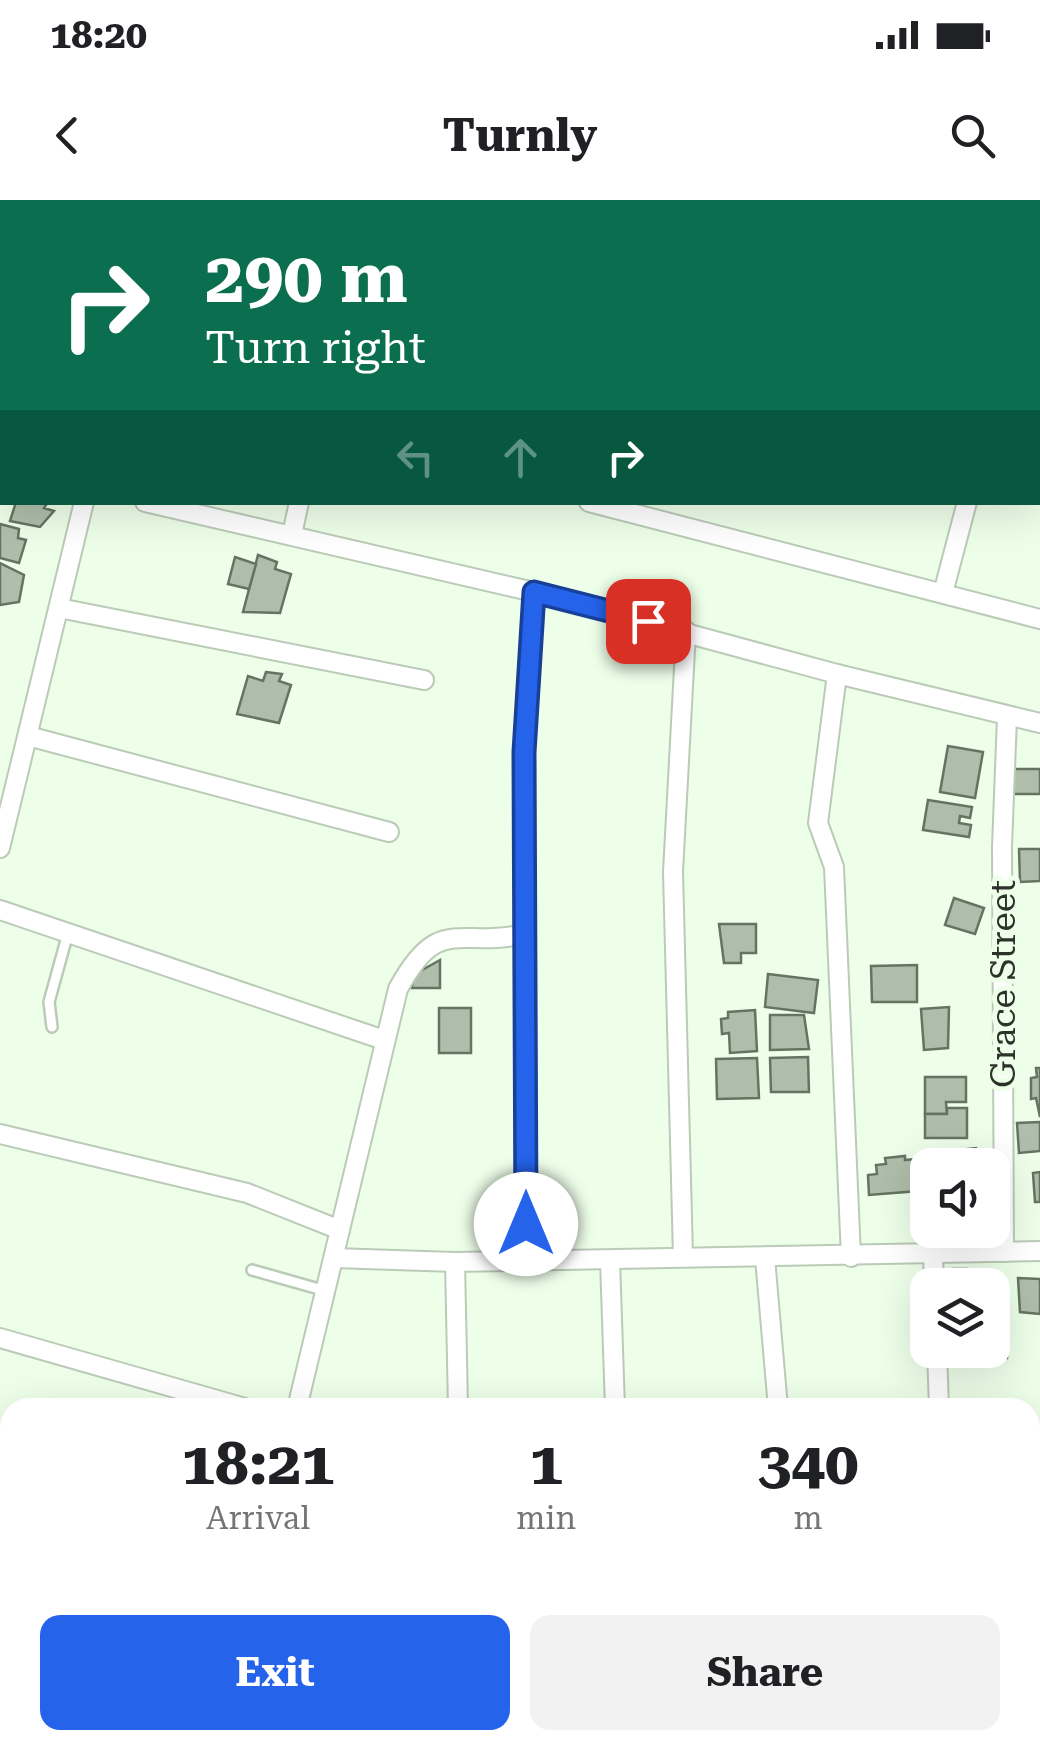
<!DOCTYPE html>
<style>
:root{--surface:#fff;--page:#f2f2f2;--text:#202124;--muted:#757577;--accent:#2563eb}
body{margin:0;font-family:"Roboto Serif",serif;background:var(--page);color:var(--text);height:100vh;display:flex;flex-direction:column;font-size:38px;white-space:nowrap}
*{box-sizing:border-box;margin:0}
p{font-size:32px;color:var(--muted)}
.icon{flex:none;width:55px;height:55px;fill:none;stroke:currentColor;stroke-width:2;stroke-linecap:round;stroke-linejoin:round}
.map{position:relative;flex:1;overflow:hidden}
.sheet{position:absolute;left:0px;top:1198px;width:1040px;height:352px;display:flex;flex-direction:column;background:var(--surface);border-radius:30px 30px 0 0;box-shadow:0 10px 40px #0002}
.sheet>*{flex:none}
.banner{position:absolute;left:0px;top:0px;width:1040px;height:305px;box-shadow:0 10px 40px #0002;background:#0b6e4f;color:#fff;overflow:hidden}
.tools{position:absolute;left:910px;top:948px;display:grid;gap:20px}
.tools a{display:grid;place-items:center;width:100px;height:100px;border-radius:20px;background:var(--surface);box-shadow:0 10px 40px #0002;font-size:50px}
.pin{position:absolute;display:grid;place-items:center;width:85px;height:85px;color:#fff;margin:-42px;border-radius:20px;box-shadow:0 5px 15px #0006}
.me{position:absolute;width:110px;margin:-55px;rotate:0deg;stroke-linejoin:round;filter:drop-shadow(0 0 8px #0008)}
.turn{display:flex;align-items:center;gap:35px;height:210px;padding:0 40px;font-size:45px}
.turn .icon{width:130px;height:130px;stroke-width:2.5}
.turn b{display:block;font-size:70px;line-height:85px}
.lanes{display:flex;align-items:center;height:95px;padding:0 40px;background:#0003;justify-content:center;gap:50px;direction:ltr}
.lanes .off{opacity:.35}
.eta{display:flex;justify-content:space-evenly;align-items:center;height:170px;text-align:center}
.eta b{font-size:60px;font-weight:700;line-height:70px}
.button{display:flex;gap:20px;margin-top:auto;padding:20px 40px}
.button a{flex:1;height:115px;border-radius:20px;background:var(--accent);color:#fff;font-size:40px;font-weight:700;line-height:115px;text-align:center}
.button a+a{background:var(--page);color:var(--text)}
.status{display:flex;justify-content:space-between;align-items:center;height:70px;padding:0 50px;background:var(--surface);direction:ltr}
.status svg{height:28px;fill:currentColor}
header{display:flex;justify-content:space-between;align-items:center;height:130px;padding:0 40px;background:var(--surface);font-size:45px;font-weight:700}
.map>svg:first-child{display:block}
</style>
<div class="status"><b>18:20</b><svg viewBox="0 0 49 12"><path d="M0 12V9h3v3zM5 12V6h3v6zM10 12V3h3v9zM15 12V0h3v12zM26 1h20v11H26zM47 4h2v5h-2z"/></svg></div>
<header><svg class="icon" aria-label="back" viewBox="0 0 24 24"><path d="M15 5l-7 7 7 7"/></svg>Turnly<svg class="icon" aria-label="search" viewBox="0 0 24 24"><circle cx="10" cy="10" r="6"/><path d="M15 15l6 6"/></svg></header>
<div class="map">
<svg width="1040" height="1549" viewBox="0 0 1040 1549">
<rect width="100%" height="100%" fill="#edfee9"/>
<!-- building -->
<g fill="#aebeaa" stroke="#657462" stroke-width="2.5">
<polygon points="16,302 48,302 44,308 54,311 40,327 10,321"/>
<polygon points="0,324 19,329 18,338 26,340 19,363 0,358"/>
<polygon points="258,355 277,362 275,369 291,374 280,413 243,412"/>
<polygon points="235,357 256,364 249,389 228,384"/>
<polygon points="0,363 24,375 19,402 0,405"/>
<polygon points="266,472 282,474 279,481 291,485 279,523 237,514 248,476 263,481"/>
<polygon points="948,546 983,552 975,598 940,592"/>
<rect x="1013" y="569" width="27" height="25"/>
<polygon points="928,600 972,607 970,618 960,616 959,623 971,625 969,637 923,630"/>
<polygon points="1019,649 1040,649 1040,681 1020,682"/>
<polygon points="954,698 984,708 975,734 945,725"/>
<polygon points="719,724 756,724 756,753 741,753 741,763 724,763"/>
<polygon points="440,760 440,788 412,788 413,775"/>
<polygon points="917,765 917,802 872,802 871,766"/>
<polygon points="768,774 818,780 814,813 765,807"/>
<polygon points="949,807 948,848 924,850 921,809"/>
<rect x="439" y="808" width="32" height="45"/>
<polygon points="755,810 757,851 730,853 729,833 722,834 721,819 728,818 728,812"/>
<polygon points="770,815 804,815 809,849 770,850"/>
<polygon points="808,857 809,892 771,892 770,858"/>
<polygon points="757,858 759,898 717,899 716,859"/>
<polygon points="1036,868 1040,868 1040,917 1036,898 1031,899 1031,878 1037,877"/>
<polygon points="925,877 966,877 966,902 946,902 947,914 925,914"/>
<polygon points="947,908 967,908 967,938 925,938 925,914 947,914"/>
<polygon points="1040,922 1040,951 1019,953 1017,923"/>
<polygon points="976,948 978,965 930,965 929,953"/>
<polygon points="905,956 905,960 915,959 918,991 869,995 868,975 877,974 876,965 886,964 885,958"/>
<polygon points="1040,972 1040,1002 1035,1002 1033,973"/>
<rect x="953" y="1069" width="14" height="12"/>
<polygon points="1018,1078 1040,1079 1040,1114 1020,1112"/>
<polygon points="992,1121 1006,1121 1007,1158 977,1159 967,1153 952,1153 992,1150"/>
<polygon points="0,1417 10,1419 10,1442 6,1441 1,1466"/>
<polygon points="0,1528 10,1531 7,1549 0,1549"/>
<polygon points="69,1540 108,1540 106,1549 67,1549"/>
</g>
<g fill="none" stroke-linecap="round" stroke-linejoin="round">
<defs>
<g id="service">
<polyline points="52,827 49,802 68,733"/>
<polyline points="252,1070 326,1091"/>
</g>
<g id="minor">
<polyline points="698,0 708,2"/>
<polyline points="279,2 280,0"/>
<polyline points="453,2 454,0"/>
<polyline points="640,2 641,0"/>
<polyline points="1038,45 1040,37"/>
<polyline points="0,164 2,164"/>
<polyline points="0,268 2,269"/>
<polyline points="145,302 534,392 837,474 1040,523"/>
<polyline points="589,302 1040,419"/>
<polyline points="292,335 299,302"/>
<polyline points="943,393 967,302"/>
<polyline points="59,408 424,480"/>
<polyline points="837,474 818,623 834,667 851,1057"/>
<polyline points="28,536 389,632"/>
<polyline points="0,648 84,302"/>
<polyline points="0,710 384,840"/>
<polyline points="0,934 247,993 340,1030"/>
<polyline points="1004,1052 1002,647 1007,517"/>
<polyline points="933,1054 934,1085"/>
<polyline points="683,1056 673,672 686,431"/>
<polyline points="334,1058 455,1062 1040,1051"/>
<polyline points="765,1058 778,1208"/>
<polyline points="527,1060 524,552 534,392"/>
<polyline points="610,1060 615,1208"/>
<polyline points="455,1062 458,1208"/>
<polyline points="0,1138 245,1208"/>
<polyline points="937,1150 939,1208"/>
<path d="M297,1208L398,789C439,713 459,749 524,734"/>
<polyline points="0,1329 10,1331"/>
<polyline points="0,1488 10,1491"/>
<polyline points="473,1540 474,1549"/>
<polyline points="631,1540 631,1549"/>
<polyline points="792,1540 792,1549"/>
<polyline points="948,1540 949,1549"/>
<polyline points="22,1549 23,1540"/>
<polyline points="225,1549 227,1540"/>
</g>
</defs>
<!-- service casing -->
<use href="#service" stroke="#bacbb7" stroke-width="14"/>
<!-- minor casing -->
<use href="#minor" stroke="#bacbb7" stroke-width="22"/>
<!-- service -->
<use href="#service" stroke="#fff" stroke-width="9"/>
<!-- minor -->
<use href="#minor" stroke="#fff" stroke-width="18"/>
</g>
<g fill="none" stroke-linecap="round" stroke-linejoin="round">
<defs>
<polyline id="route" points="526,1024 524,552 534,392 648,421"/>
</defs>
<!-- route casing -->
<use href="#route" stroke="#184099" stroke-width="25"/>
<!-- route -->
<use href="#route" stroke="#2563eb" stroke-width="18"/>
</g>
<g text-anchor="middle" stroke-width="10" stroke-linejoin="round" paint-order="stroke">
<!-- street labels -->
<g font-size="35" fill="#2c322a" stroke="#edfee9">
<text transform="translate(1003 784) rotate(-90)" y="12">Grace Street</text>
</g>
</g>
</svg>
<div class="tools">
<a><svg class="icon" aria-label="sound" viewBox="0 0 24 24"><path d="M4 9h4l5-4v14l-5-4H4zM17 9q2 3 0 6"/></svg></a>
<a><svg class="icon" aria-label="layers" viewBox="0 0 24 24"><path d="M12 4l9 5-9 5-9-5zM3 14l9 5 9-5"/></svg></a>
</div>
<div class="pin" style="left:648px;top:421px;background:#d93025"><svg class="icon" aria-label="arrive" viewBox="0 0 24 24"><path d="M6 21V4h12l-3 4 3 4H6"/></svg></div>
<svg class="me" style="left:526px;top:1024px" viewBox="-20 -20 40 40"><circle r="19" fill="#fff"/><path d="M0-13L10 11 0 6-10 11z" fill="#2563eb"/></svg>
<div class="banner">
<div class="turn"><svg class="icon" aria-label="right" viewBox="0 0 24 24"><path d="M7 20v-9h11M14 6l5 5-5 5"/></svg><div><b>290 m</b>Turn right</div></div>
<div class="lanes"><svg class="icon off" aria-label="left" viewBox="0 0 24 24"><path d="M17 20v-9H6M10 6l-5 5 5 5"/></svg><svg class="icon off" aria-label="ahead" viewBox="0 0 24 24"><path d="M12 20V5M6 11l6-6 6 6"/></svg><svg class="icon" aria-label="right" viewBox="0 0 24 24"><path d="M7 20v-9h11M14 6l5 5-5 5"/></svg></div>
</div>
<section class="sheet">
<div class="eta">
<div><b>18:21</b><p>Arrival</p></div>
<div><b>1</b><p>min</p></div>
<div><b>340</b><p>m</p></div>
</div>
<div class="button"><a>Exit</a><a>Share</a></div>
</section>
</div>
